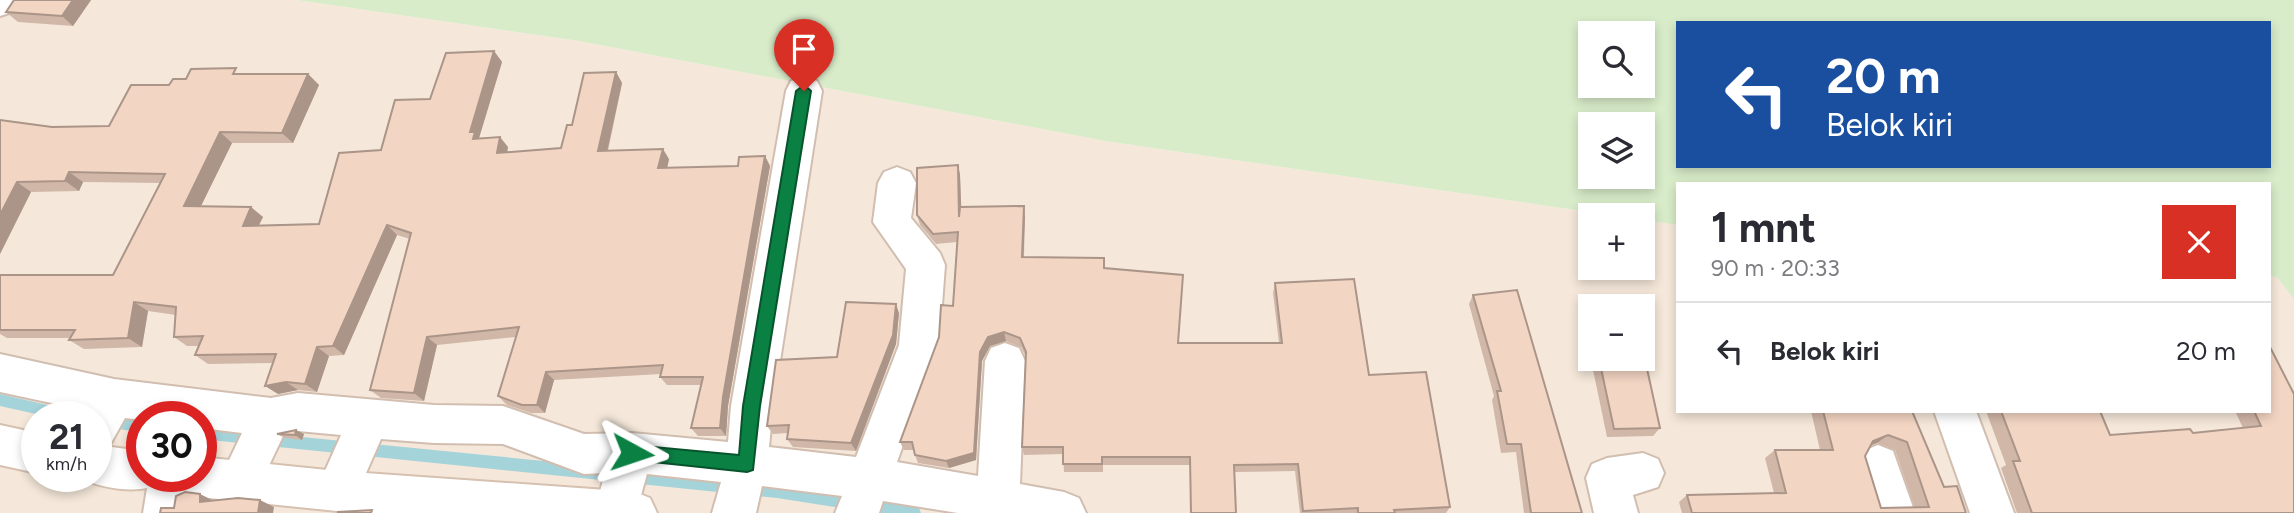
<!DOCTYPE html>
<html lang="id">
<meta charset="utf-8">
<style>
:root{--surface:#fff;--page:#f7f7f7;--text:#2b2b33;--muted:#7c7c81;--line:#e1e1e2}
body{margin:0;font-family:Figtree,sans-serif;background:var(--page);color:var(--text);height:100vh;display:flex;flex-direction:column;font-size:26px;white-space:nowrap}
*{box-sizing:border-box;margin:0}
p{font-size:23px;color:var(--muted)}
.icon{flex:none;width:38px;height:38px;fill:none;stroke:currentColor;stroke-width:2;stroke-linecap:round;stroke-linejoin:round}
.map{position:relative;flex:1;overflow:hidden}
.drawer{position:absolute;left:1676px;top:182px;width:595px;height:231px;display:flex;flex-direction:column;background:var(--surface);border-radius:0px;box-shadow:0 4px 10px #0003}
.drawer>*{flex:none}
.top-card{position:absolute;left:1676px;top:21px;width:595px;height:147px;border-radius:0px;box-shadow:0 4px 10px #0003;background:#1a4fa0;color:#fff;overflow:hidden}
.controls{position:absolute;left:1578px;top:21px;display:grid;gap:14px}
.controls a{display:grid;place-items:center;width:77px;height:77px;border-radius:0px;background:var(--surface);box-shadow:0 4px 10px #0003;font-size:35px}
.speed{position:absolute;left:21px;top:401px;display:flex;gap:14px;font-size:35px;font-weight:700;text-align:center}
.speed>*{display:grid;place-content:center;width:91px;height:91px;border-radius:50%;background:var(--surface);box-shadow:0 4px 10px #0003;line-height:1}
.speed small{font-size:18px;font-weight:400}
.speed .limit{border:10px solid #d22;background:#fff;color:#111}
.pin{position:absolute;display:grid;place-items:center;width:60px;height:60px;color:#fff;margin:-72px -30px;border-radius:50% 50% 50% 0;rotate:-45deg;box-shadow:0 0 7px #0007}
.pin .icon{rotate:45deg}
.me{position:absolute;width:77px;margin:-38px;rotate:95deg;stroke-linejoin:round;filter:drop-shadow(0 0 5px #0008)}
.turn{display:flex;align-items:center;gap:24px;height:147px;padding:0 35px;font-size:32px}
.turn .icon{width:91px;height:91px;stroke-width:2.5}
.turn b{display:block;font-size:49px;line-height:60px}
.round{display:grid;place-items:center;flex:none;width:74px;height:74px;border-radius:0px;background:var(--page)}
.head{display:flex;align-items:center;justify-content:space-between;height:119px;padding:0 35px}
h1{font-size:42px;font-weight:700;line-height:52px}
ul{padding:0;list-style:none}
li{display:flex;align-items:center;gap:21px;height:98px;padding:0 35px;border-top:2px solid var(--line)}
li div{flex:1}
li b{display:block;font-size:26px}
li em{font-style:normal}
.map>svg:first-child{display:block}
</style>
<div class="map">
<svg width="2294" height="513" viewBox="0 0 2294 513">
<rect width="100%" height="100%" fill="#fdf6ec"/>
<!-- residential -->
<path fill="#f5e8da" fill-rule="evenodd" d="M0,0H297L579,41L1105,141L1610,215H1591V268H1643V220L1678,225V411H2270V276H2277L2294,299V513H0ZM1591,306H1643V359H1591ZM37,416H96V476H37ZM142,416H201V476H142Z"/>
<!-- green -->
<path fill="#d8ecc9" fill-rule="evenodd" d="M297,0H2294V299L2277,277L2270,276V184H1678V225L1643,220V215H1610L1105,141L579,41ZM1678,23H2270V166H1678ZM1591,33H1643V86H1591ZM1591,124H1643V177H1591Z"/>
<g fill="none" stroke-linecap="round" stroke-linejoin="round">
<!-- stream -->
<g fill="#a5d3da" fill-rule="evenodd">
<polygon points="0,394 69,410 74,412 76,416 45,416 0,406"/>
<polygon points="107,417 142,420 142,432 102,427 100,423 102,419"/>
<polygon points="201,427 777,484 914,506 919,508 921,513 873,513 777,498 201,439"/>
</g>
<defs>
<g id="street">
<polygon points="0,0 19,0 12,12 0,16"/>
<polygon points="804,77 817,81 822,91 773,406 769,447 856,457 899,345 906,269 873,222 878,183 884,172 897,167 910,172 916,183 911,218 940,253 945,265 939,345 897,462 978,476 985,361 991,348 1005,343 1019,348 1025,361 1020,484 1064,492 1079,498 1086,513 958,513 883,501 879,513 835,513 842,496 762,486 756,513 712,513 721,482 647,474 636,513 594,513 605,473 584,474 503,444 434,443 381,439 352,505 337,511 322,505 316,491 341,435 298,431 284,434 255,495 240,501 225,495 219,481 242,433 201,428 201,416 142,416 142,420 125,418 111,443 96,448 96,416 81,416 84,410 0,392 0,354 114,379 271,398 298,393 434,405 503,406 584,434 632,433 728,442 731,406 786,91 791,81"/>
<polygon points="1934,411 1976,411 2014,513 1970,513"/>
<polygon points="1878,445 1893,451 1915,513 1871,513 1857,465 1863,451"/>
<polygon points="1643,453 1658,459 1664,473 1658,487 1633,495 1638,513 1594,513 1586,478 1592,464 1607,458"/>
<polygon points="149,476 191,476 187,513 143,513"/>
</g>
<g id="secondary">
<polygon points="0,425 37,433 37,473 0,465"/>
<path d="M96,445L142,451V476H161L157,485C134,494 104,488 81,479L80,476H96Z"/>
<polygon points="201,457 337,471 635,492 650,498 657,513 357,513 189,496 174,490 168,476 201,476"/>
</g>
</defs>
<!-- street casing -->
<use href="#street" stroke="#d1beb0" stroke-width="4"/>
<!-- secondary casing -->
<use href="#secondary" stroke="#d6c0b0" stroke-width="4"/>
<!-- street -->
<use href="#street" fill="#fff" fill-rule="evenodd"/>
<!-- secondary -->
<use href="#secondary" fill="#fff" fill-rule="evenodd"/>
</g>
<!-- wall -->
<g fill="#d1b7a8" fill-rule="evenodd">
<polygon points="91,0 73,26 18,22 6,12"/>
<polygon points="494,51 502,62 479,138 508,147 507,152 561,148 572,125 616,72 622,83 608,151 669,159 667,168 738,166 765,156 770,166 728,406 726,436 698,436 691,428 701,385 667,385 660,377 661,374 554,380 545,413 531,413 507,405 498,396 516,337 437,345 424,401 381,398 370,390 410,239 397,235 344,355 329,356 317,392 298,390 278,394 273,363 208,364 195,355 199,346 187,346 174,337 176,315 148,311 142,347 84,349 69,340 70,338 7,338 0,334 0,275 113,275 160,183 83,182 79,191 31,192 0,254 0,120 52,127 109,126 169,85 186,79 241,74 308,74 319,85 293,143 232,143 201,206 263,217 259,225 319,224 381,150 430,99"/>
<polygon points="958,165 960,175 961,207 1025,216 1024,257 1104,258 1105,268 1179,343 1279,343 1273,293 1275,283 1369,375 1450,507 1446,513 1300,513 1295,471 1235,472 1236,513 1190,513 1190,465 1103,465 1103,472 1064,472 1063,454 1024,455 1022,447 1026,357 1021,347 1006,341 990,346 982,361 976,460 949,468 918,463 913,450 904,450 900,442 953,306 957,242 936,244 920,225 917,215"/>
<polygon points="1473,295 1582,513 1524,513 1516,452 1501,453 1492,400 1494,396 1469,304"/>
<polygon points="899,313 896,344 856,451 793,447 787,439 788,433 773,434 767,426 837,357"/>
<polygon points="1596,359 1643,359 1660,428 1653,436 1607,437 1592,365"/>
<path d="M1811,411H1912L1944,487L1966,513H1682L1679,502L1687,495L1774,493L1765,458L1775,450H1820ZM1877,443L1895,450L1915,508H1881L1865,456L1871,445Z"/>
<polygon points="1986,411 2100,411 2110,435 2193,433 2243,428 2235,411 2270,411 2294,513 2017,513 2001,468 2006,465"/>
<polygon points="277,434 304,434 302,440 285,438"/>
</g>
<!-- shaded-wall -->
<g fill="#aa9588">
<polygon points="73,0 91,0 73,26 62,16"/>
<polygon points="494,51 502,62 479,138 473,139 470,132"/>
<polygon points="616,72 622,83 605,161 598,151"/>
<polygon points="308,74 319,85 293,143 282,133"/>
<polygon points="220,132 232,143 196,216 184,206"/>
<polygon points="500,137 508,147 505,163 497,153"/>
<polygon points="663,149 669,159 665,178 658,168"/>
<polygon points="765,156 770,166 728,406 726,436 720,428 723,397"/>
<polygon points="958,165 960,175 962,227 959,217"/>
<polygon points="69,172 83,182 79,191 65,181"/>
<polygon points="17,182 31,192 0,254 0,215"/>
<polygon points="1024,206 1025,216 1023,267 1022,257"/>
<polygon points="251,207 263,217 254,235 243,226"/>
<polygon points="387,225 397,235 344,355 333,346"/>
<polygon points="134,302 148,311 142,347 128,338"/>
<polygon points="896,304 899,313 896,344 856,451 851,443"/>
<polygon points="1004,332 1006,341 990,346 982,361 976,460 949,468 946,461 980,352 988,337"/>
<polygon points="427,337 437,345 424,401 414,393"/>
<polygon points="317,347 329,356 317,392 305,384"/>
<polygon points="546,372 554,380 545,413 537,405"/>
<polygon points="286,382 298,390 278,394 265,386"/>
<polygon points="296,430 304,434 302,440 295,435"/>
<polygon points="1888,435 1877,443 1862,449 1873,441"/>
<polygon points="200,494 214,501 200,502"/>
<polygon points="260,500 274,507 273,513 258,513"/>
</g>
<!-- building -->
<g fill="#f3d5c3" stroke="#aa9588" stroke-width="2" fill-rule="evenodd">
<polygon points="14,0 73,0 62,16 6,12"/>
<polygon points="494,51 470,132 475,132 473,139 500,137 497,153 561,148 567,125 572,125 584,73 616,72 598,151 663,149 658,168 738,166 739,157 765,156 723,397 720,428 691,428 703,377 660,377 663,365 546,372 537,405 522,405 498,396 519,327 427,337 414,393 370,390 411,233 387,225 333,346 317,347 305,384 286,382 265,386 276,354 195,355 203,336 174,337 176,307 134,302 128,338 69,340 75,330 0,330 0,275 113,275 165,174 69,172 65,181 17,182 0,215 0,120 52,127 109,126 131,85 169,85 173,79 186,79 191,69 236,68 233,74 308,74 282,133 220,132 184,206 251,207 243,226 319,224 339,153 381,150 395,100 430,99 446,53"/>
<polygon points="958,165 959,217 960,207 1024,206 1022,257 1104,258 1104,268 1183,275 1178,343 1282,343 1275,283 1354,279 1369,375 1426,372 1450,507 1394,510 1395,513 1358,513 1358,508 1303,511 1298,464 1234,465 1236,513 1191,513 1190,457 1102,457 1102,464 1063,464 1063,447 1022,447 1026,352 1020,338 1004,332 988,337 980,352 974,453 946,461 915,455 912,442 900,442 939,337 941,305 953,306 958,232 933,234 917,215 917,168"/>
<polygon points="1517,290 1582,513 1531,513 1521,444 1507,444 1497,391 1501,391 1473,295"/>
<polygon points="846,302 896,304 893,335 851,443 787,439 789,425 767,426 776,360 837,357"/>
<polygon points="2270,347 2294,394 2294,513 2032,513 2013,461 2020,461 2001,411 2100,411 2110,435 2190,429 2193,433 2261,426 2254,411 2270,411"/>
<polygon points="1644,355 1660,428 1614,429 1599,359 1643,359"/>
<path d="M1823,411H1912L1944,487L1957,486L1966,513H1692L1687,495L1786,493L1775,450H1833ZM1888,435L1907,442L1929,507L1881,508L1865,456L1873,441Z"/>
<polygon points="296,430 295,435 277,434"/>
<polygon points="185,492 200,494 200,502 238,498 260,500 258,513 160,513 161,508 174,508 176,496"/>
<polygon points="372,510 371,513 338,513 338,512"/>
</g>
<!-- route -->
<polygon fill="#0b8043" stroke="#07532c" stroke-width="2" points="804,85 811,91 760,406 753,470 747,472 625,459 623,453 625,447 632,445 739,455 743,406 796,91"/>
</svg>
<div class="controls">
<a><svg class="icon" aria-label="search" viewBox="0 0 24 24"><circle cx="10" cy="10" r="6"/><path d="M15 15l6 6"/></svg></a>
<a><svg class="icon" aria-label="layers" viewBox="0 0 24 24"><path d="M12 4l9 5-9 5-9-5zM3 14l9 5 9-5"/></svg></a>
<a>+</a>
<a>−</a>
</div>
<div class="speed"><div>21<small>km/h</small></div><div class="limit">30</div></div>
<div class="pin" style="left:804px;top:91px;background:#d93025"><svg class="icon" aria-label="arrive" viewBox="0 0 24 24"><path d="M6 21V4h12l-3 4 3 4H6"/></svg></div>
<svg class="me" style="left:632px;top:453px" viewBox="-20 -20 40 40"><path d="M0-17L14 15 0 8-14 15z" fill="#0b8043" stroke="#fff" stroke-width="4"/></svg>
<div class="top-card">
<div class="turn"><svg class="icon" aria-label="left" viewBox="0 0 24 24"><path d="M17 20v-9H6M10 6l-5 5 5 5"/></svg><div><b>20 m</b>Belok kiri</div></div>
</div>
<section class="drawer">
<div class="head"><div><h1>1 mnt</h1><p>90 m · 20:33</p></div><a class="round" style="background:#d93025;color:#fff"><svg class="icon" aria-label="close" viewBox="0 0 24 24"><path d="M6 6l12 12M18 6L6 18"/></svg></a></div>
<ul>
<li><svg class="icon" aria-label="left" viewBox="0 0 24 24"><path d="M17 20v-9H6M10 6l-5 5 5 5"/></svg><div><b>Belok kiri</b></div><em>20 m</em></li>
</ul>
</section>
</div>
